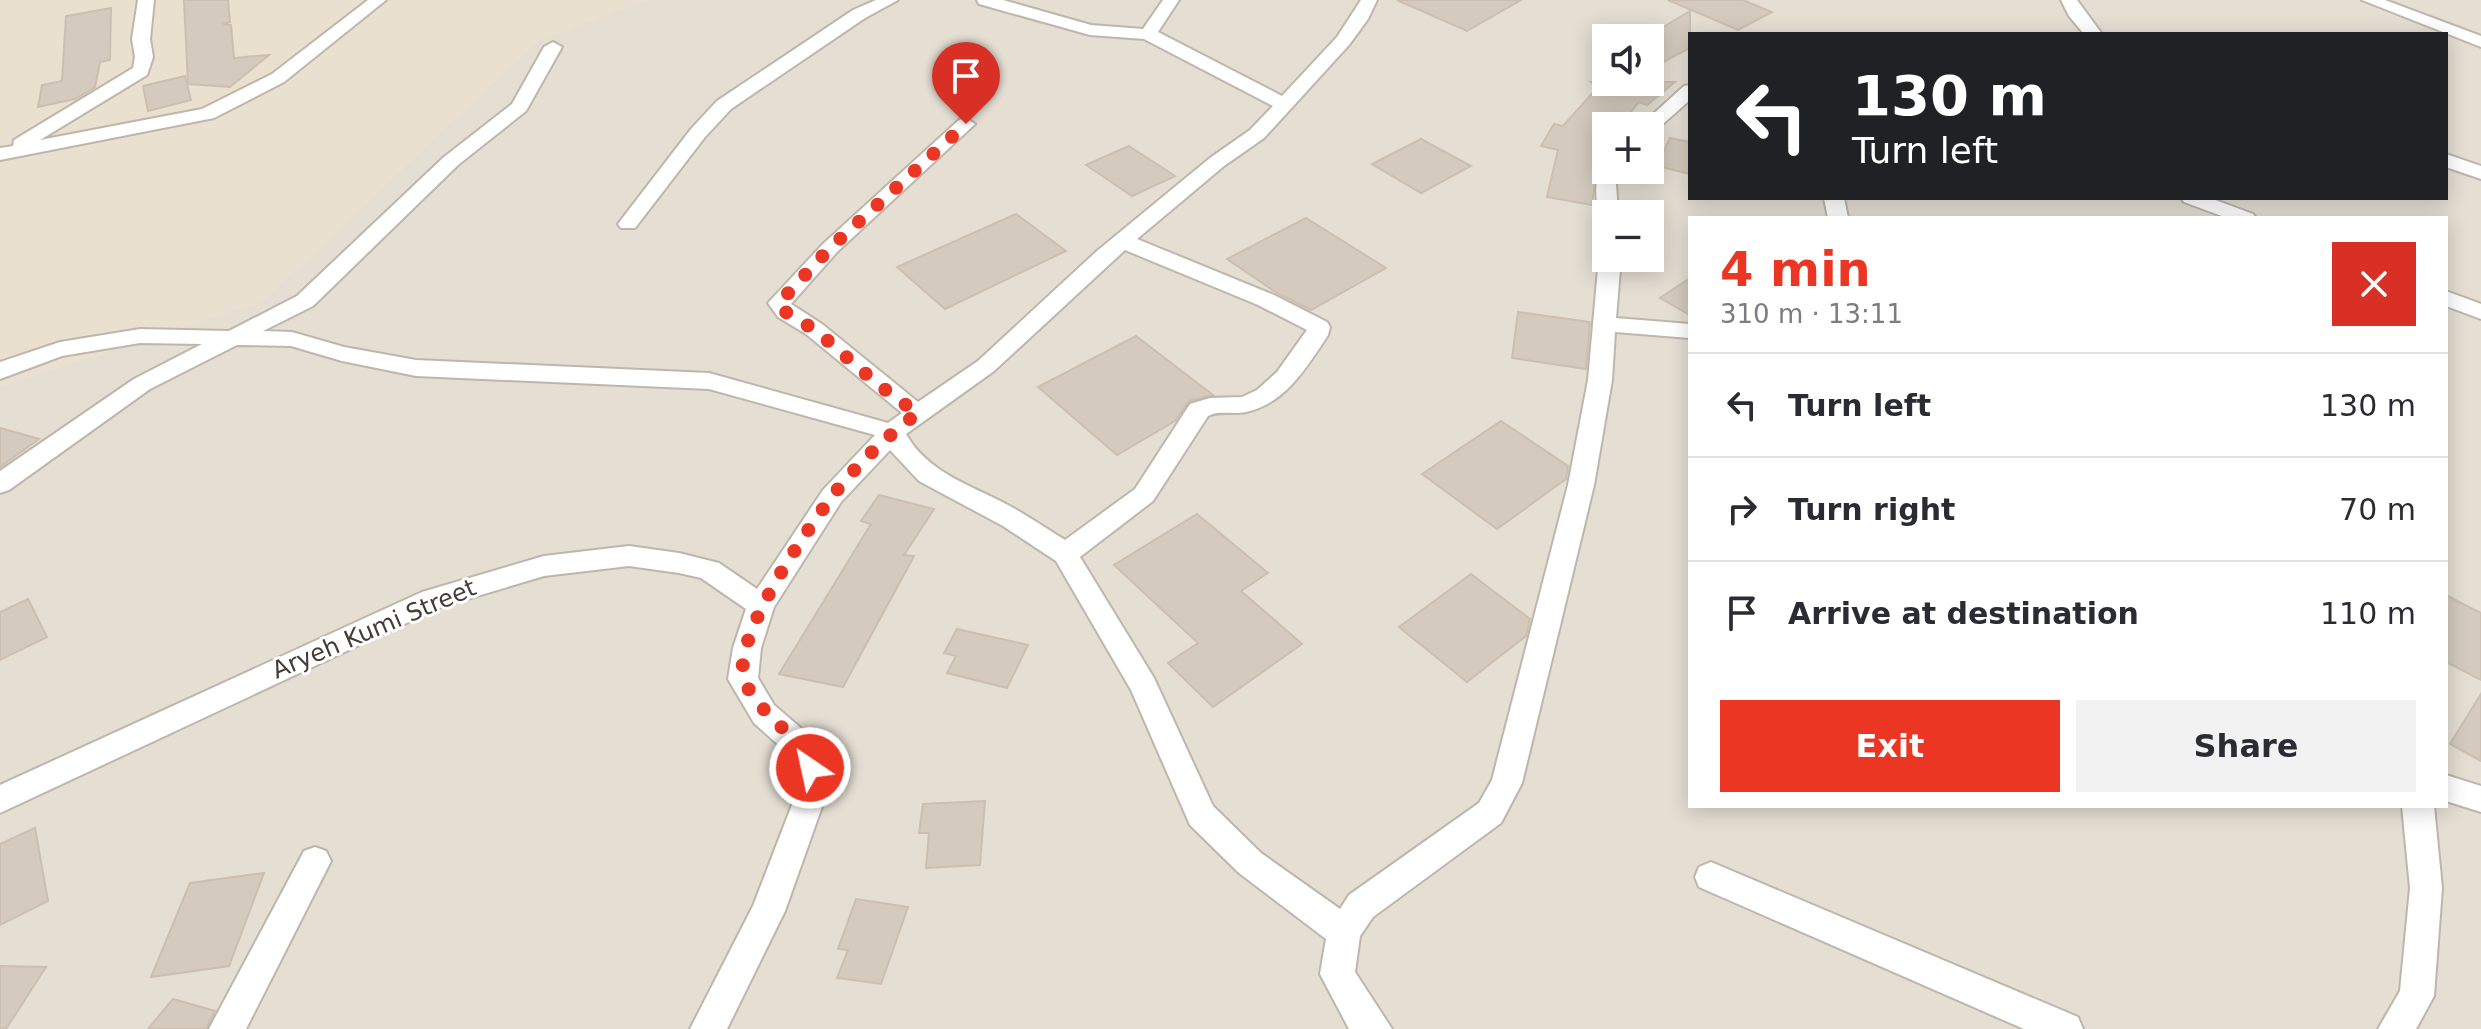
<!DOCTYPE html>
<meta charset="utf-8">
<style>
:root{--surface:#fff;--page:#f2f2f3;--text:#2b2b33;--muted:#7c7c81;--line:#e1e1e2;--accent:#ea3623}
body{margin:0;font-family:"DejaVu Sans",sans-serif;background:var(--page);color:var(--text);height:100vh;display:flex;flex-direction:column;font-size:30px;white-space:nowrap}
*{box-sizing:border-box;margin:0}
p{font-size:26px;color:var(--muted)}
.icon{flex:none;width:44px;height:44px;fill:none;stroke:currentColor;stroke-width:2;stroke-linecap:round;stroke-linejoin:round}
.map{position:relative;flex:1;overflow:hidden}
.drawer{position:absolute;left:1688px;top:216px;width:760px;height:592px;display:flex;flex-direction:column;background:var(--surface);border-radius:0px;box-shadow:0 4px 20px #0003}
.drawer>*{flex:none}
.hud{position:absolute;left:1688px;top:32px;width:760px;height:168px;border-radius:0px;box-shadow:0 4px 20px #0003;background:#202124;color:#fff;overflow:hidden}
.fabs{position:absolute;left:1592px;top:24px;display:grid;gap:16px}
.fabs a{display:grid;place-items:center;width:72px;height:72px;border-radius:0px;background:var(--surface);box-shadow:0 4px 20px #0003;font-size:40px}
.pin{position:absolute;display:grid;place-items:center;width:68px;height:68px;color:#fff;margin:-82px -34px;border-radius:50% 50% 50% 0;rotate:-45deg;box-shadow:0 0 8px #0007}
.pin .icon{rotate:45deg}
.me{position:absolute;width:88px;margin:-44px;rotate:326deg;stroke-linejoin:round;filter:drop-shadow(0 0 6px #0008)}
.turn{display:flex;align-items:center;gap:28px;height:168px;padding:0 32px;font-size:36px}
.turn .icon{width:104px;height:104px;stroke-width:2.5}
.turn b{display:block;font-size:56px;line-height:68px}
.round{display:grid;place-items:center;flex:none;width:84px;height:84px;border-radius:0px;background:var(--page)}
.headline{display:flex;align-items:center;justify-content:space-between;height:136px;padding:0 32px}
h1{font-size:48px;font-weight:700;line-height:60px;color:var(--accent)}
.button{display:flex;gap:16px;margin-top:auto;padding:16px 32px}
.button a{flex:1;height:92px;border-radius:0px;background:var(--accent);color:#fff;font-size:32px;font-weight:700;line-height:92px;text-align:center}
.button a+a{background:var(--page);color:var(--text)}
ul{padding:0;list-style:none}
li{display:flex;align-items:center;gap:24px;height:104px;padding:0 32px;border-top:2px solid var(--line)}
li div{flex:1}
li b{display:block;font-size:30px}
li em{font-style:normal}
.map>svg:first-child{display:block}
</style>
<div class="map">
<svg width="2481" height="1029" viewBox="0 0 2481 1029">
<rect width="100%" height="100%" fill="#f1ece4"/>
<!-- residential -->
<path fill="#e4ded3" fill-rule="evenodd" d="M0,0H2481V1029H0ZM1690,34H2446V198H1690ZM1606,38H1650V82H1606ZM1606,126H1650V170H1606ZM1606,214H1650V258H1606ZM1690,218H2446V806H1690Z"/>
<!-- education -->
<polygon fill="#e9e0cf" points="0,0 649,0 538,41 263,302 0,387"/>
<!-- building -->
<g fill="#d4cabe" stroke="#ccbfaf" stroke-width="2">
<polygon points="184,0 228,0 230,22 223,24 231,25 234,58 269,55 230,87 188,84"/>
<polygon points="1397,0 1521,0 1467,31"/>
<polygon points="1668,0 1743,0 1772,12 1738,30"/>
<polygon points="111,8 110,60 100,62 95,87 75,99 38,107 42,85 62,81 66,16"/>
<polygon points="1690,11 1690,48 1650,69 1650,35"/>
<polygon points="185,76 191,100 148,111 143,86"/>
<polygon points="1591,82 1675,82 1647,105 1639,102 1619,126 1606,126 1606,161 1596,174 1592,205 1547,197 1558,150 1541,146 1554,124 1563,126 1598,87"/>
<polygon points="1670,138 1690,142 1690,174 1657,166"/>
<polygon points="1421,139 1471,166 1421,193 1372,164"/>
<polygon points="1129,146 1175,176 1132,196 1086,165"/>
<polygon points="1016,214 1066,251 945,309 897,267"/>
<polygon points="1306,218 1386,268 1311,310 1277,293 1227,259"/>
<polygon points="1690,278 1690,315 1660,298"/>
<polygon points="1518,312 1590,322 1586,369 1512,358"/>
<polygon points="1136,336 1213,395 1189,401 1175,421 1117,455 1038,387"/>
<polygon points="1501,421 1568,466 1566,479 1497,529 1422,474"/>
<polygon points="0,428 39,439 0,467"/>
<polygon points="879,495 934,509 904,555 914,556 843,687 779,674 871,524 861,521"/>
<polygon points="1197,514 1268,573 1241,591 1302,644 1213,707 1168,663 1198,643 1114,565"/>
<polygon points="1471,574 1530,619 1526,636 1467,682 1399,627"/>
<polygon points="2446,595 2481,613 2481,680 2446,662"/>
<polygon points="28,599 47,637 0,660 0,612"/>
<polygon points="957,629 1028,645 1007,688 947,673 956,656 944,653"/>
<polygon points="2481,694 2481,761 2450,744"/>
<polygon points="985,801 980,865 926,868 929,833 919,833 923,804"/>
<polygon points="35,828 48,901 0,925 0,844"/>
<polygon points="264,873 229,966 151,977 190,883"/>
<polygon points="856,899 908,907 881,984 837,978 848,950 838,949"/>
<polygon points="0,966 46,967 6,1029 0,1029"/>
<polygon points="173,999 215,1011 206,1029 148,1029"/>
</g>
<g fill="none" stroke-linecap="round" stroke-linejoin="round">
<defs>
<g id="street">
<polygon points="138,0 154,0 150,39 153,57 147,75 40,140 202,109 272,74 368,0 386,0 284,82 214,118 0,160 0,148 13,146 14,140 133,68 135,57 132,39"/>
<polygon points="876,0 898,0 865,18 731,109 705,137 635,228 621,228 618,224 621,220 691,129 717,101 853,10"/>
<path d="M977,0H1003L1091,25L1143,29L1163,0H1179L1158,32L1282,96L1337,37L1361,0H1377L1368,19L1349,45L1264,138L1224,166L1137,239L1274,295L1327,322L1330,327L1328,335C1307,367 1285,404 1246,412C1233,415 1220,410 1208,416L1153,501L1080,557L1154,678L1213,806L1261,853L1340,909L1349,895L1479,803L1492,780L1568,485L1588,380L1599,258L1602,253H1606V258H1621L1616,318L1690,324V338L1615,332L1612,380L1594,485L1522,783L1501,823L1373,917L1360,936L1355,972L1392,1029H1349L1320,974L1326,939L1239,873L1190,825L1131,690L1056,561L1003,526L919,481L890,450L841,502L774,607L761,648L758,678L774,705L817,742L830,784L785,911L727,1029H690L753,906L800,784L793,758L754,723L728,679L733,648L746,609L701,578L679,573L629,566L544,576L441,607L0,813V785L422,592L544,556L629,546L679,553L719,563L757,589L823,490L875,435L709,389L416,376L342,361L291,346L237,345L150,389L9,490L0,493V471L134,379L202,344L140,343L62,356L0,379V362L60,342L140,329L229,331L297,296L444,157L512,104L544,47L553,42L562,47L526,111L458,165L313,306L263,331L292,332L344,347L416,360L709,373L888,423L902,413L806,334L778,317L768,303L823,244L959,120L966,118L975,124L837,252L791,304L822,324L918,402L978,361L1097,251L1210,158L1250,130L1273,106L1144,39L1090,35L979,4ZM1125,250L1258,305L1307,330L1277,372L1257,390L1242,397L1210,398L1190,404L1135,489L1065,540C1045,528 1027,515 1006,504C970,485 927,472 906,434L994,371Z"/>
<polygon points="2061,0 2077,0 2102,34 2084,34 2069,16"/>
<polygon points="2362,0 2385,0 2481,36 2481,47"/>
<polygon points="1690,85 1690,100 1656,130 1650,131 1650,126 1640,126 1684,86"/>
<polygon points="2446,154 2481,166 2481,179 2446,167"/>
<path d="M1606,165V170H1620L1616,184L1618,214H1606V220L1598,214C1597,197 1592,176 1606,165Z"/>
<polygon points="1824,198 1844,198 1848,218 1828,218"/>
<polygon points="2181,198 2210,198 2253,214 2256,218 2227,218 2184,202"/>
<polygon points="2446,291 2481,304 2481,319 2446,306"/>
<polygon points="2446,775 2481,786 2481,812 2446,801"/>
<polygon points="2402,806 2434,806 2442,888 2434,996 2416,1029 2378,1029 2400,991 2410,888"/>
<polygon points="315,847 326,851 331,861 246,1029 209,1029 304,851"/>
<polygon points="1711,862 2078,1017 2083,1029 2024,1029 1699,887 1695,877 1699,867"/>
</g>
</defs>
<!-- street casing -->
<use href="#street" stroke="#beb6ab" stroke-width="4"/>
<!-- street -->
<use href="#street" fill="#fff" fill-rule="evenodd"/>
</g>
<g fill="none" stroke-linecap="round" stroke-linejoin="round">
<!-- route -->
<path stroke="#ea3623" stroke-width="14" stroke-dasharray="0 25.2" d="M810,768C801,734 761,718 745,682C728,643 807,530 831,498C855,466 887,436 918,413C882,390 851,361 819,333C806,322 787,319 779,303L830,248L966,124"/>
</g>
<g text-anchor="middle" stroke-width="6" stroke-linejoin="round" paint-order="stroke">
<!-- street labels -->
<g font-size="24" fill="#423c35" stroke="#fff">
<text transform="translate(374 629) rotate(-23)" y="8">Aryeh Kumi Street</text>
</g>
</g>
</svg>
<div class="fabs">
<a><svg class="icon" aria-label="sound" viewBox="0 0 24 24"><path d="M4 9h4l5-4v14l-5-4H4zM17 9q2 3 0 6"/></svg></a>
<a>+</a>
<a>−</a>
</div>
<div class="pin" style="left:966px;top:124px;background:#d93025"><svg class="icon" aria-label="arrive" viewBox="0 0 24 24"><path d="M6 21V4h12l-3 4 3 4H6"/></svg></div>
<svg class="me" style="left:810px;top:768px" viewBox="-20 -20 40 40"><circle r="17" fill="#ea3623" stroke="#fff" stroke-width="3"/><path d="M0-11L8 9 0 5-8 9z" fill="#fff"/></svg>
<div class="hud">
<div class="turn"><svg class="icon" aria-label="left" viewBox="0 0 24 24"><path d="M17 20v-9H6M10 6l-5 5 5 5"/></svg><div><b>130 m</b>Turn left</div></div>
</div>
<section class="drawer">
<div class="headline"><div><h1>4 min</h1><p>310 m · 13:11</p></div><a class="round" style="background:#d93025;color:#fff"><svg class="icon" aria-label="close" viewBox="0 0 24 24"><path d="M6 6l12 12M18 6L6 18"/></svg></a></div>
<ul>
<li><svg class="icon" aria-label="left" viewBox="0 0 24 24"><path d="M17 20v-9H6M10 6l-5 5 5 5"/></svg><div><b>Turn left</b></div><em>130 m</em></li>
<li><svg class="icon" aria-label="right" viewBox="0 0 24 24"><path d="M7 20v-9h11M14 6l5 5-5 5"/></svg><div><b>Turn right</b></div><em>70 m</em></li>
<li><svg class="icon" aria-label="arrive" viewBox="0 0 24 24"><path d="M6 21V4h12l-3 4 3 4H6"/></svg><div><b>Arrive at destination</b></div><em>110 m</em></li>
</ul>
<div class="button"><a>Exit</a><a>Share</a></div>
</section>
</div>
